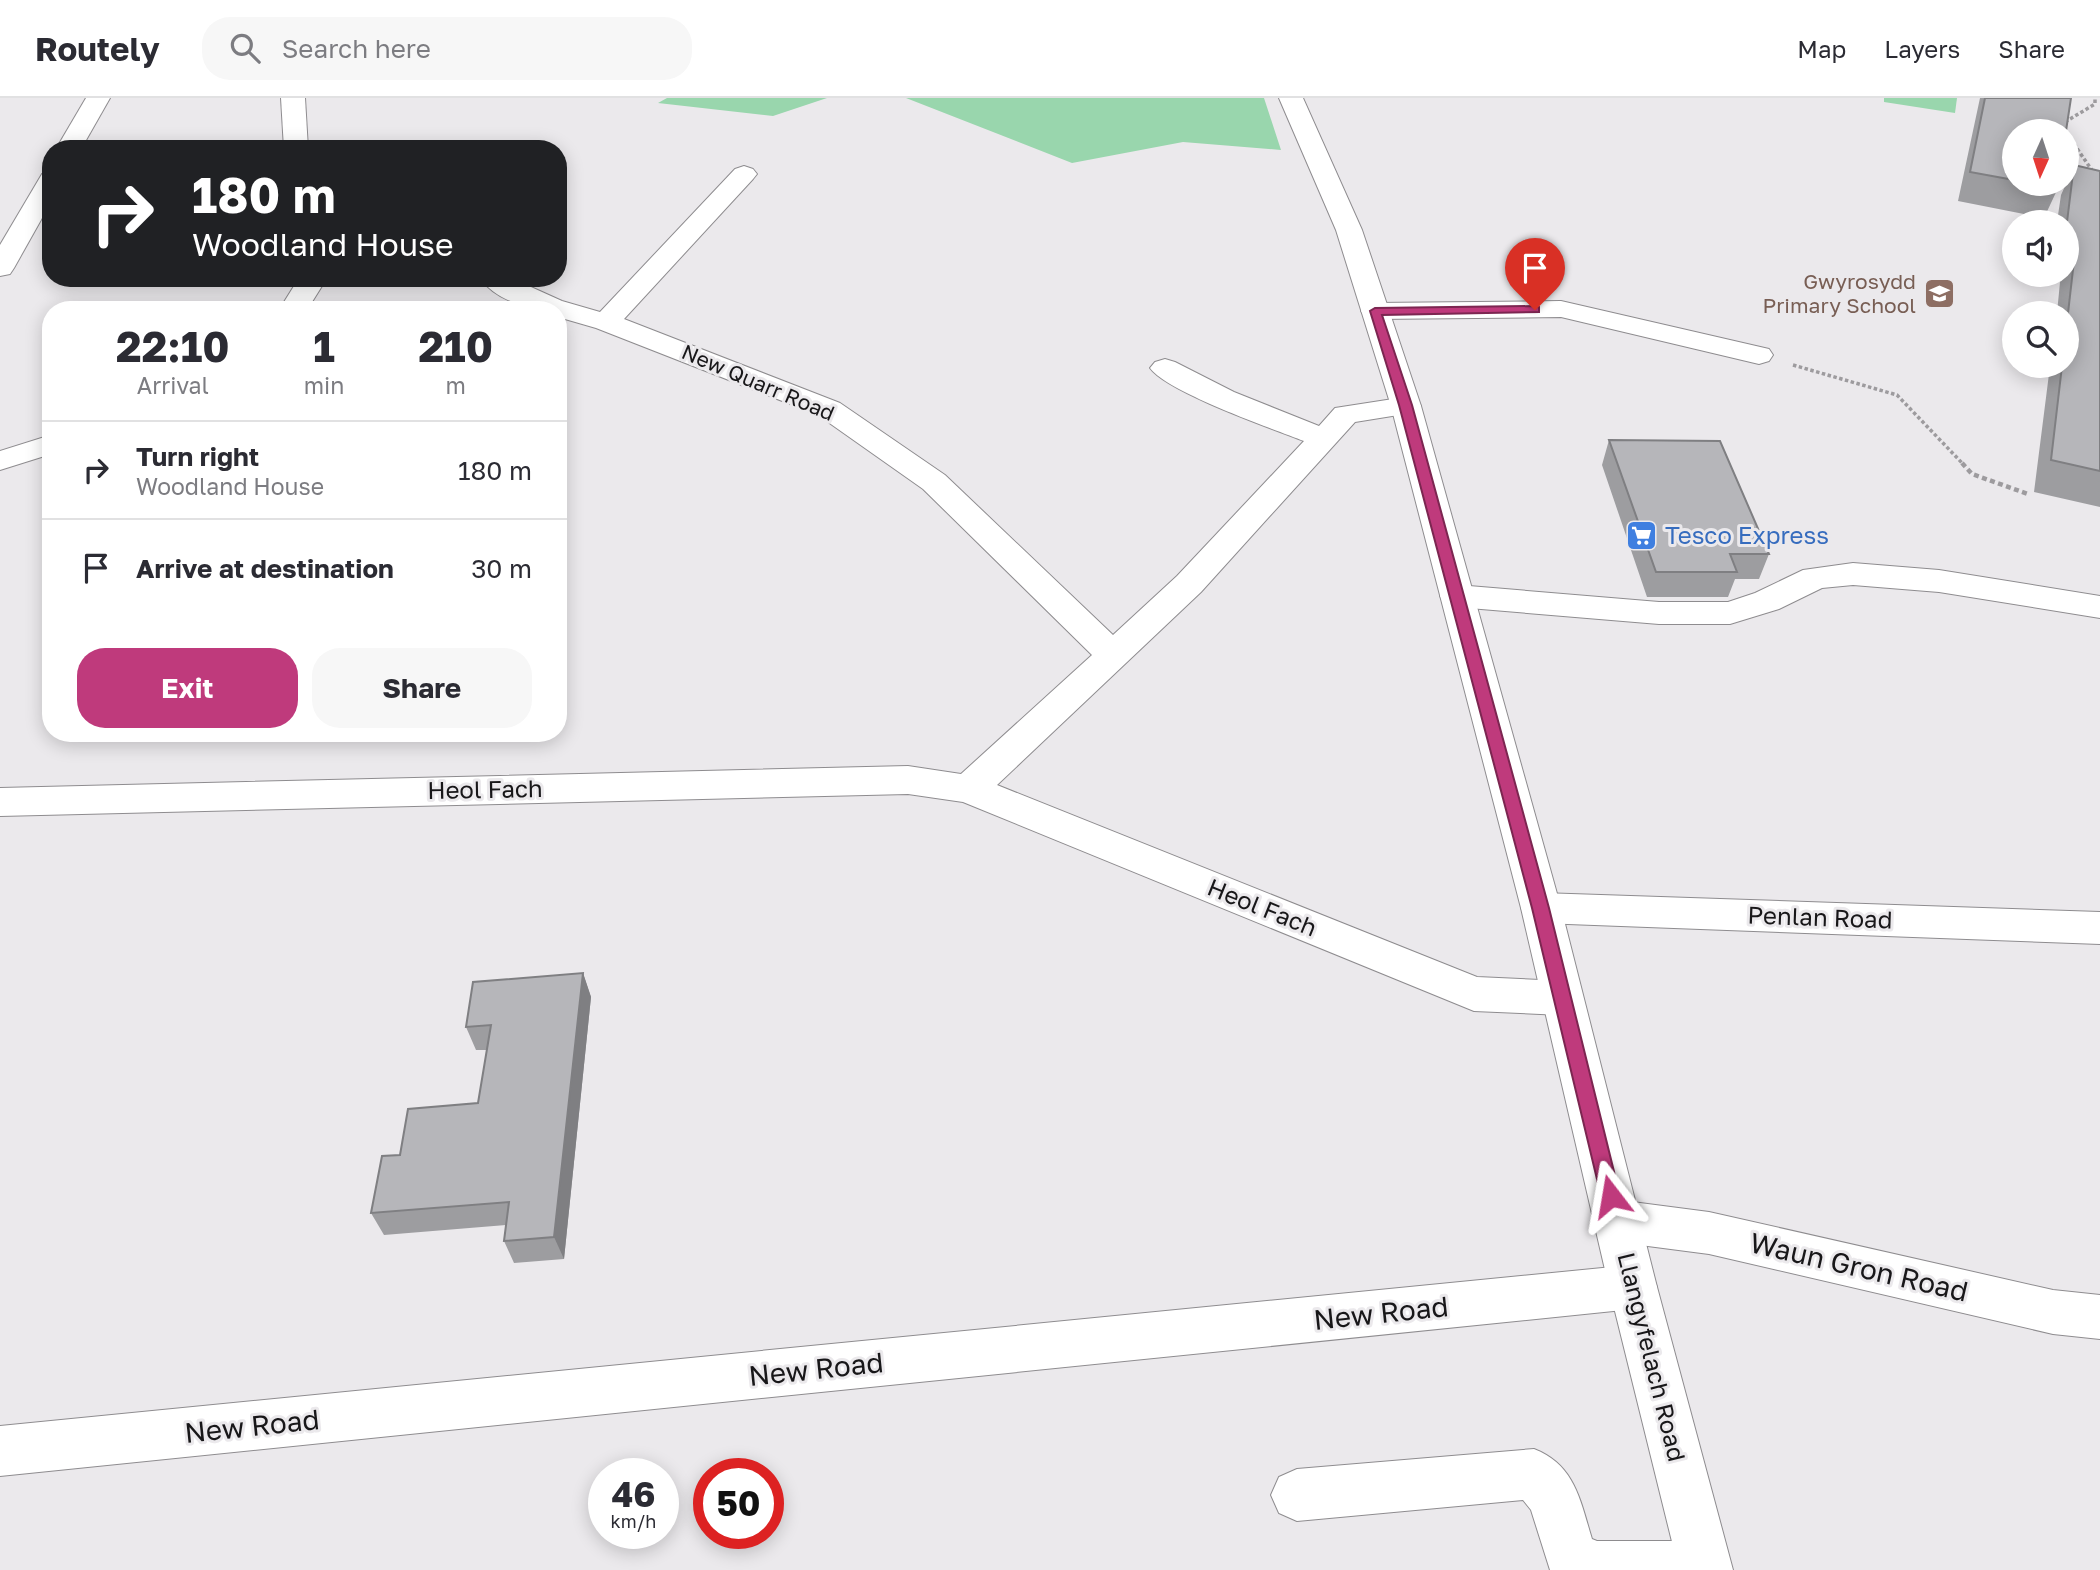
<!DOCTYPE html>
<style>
:root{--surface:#fff;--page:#f7f7f7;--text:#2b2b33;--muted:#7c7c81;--line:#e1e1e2;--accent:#bf3a7c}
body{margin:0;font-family:"Golos Text",sans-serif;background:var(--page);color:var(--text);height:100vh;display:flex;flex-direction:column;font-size:26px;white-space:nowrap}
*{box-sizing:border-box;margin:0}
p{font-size:23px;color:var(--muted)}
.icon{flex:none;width:38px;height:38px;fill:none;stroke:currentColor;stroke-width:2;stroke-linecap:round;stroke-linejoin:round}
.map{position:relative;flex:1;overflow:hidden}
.side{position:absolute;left:42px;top:203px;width:525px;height:441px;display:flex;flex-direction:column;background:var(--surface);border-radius:28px;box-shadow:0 4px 18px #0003}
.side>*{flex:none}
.banner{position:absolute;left:42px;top:42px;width:525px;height:147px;border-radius:28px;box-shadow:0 4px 18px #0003;background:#202124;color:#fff;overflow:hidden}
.needle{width:46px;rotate:183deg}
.fabs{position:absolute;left:2002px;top:21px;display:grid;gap:14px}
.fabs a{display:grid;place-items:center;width:77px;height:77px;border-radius:50%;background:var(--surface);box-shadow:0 4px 18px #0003;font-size:35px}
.speed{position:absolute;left:588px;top:1360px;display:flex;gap:14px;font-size:35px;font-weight:700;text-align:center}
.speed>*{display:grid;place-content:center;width:91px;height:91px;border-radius:50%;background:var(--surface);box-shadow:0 4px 18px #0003;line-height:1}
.speed small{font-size:18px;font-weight:400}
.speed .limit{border:10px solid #d22;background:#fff;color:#111}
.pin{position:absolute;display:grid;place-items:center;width:60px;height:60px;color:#fff;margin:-72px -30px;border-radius:50% 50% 50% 0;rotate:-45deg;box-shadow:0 0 7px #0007}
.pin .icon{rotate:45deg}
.me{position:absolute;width:77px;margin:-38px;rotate:346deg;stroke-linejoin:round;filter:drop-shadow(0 0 5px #0008)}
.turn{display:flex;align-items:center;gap:24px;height:147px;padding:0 35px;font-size:32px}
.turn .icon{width:91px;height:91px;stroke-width:2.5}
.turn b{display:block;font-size:49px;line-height:60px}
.eta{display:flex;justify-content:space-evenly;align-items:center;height:119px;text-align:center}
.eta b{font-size:42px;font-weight:700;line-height:49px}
.action{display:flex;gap:14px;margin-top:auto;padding:14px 35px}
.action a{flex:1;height:80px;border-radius:28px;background:var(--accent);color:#fff;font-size:28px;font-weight:700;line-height:80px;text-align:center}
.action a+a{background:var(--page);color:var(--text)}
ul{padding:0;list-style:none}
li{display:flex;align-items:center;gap:21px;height:98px;padding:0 35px;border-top:2px solid var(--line)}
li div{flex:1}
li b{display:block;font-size:26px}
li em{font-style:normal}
header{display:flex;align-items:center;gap:42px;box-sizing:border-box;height:98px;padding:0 35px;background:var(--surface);border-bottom:2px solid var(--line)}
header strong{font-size:33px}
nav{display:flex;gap:38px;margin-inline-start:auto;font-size:24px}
.search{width:490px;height:63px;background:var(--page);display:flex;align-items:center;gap:18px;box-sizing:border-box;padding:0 24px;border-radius:28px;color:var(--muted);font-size:26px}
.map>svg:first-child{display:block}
</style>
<header>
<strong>Routely</strong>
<div class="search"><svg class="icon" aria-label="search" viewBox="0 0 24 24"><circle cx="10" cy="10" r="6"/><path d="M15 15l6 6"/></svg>Search here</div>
<nav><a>Map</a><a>Layers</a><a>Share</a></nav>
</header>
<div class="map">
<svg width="2100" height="1472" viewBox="0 0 2100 1472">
<rect width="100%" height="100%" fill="#ebe9ec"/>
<!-- green -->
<g fill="#99d6ad">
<polygon points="667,0 827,0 773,18 658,5"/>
<polygon points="906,0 1264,0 1281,52 1183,44 1072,65"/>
<polygon points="1884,0 1957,0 1955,15 1884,4"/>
</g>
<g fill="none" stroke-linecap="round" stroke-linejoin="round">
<defs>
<g id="minor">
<polygon points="86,0 110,0 81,51 56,51"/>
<polygon points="281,0 305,0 308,51 284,51"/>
<path d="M744,68L753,71L757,76L753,81L624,221L840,305L945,377L1113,537L1177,478L1304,343C1273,331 1167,294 1150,270L1155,264L1165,261L1175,264L1234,294L1319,328L1335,310L1406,299L1417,302L1421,308L1417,314L1355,324L1201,494L997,687L1477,879L1562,883L1577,888L1583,900L1577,912L1562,917L1474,913L963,704L908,696L0,718V690L908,668L961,676L1092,557L923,391L818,317L596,230L558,219V212C531,212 497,204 480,180H511L562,203L600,214L735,71Z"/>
<polygon points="51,73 51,104 14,170 10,176 0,178 0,147 42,76"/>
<polygon points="299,180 327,180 307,212 279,212"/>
<polygon points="1561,203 1769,251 1773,257 1769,263 1759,266 1561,219 1375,221 1365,219 1361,213 1365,207 1375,205"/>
<polygon points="51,337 51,356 0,372 0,353"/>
<polygon points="1853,465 1939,472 2100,498 2100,520 1939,494 1853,487 1822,490 1779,511 1730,526 1659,526 1457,509 1445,506 1440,498 1445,490 1457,487 1659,504 1728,504 1755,495 1803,472"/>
<polygon points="1541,795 2100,814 2100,846 1541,825 1527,821 1521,810 1527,799"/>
<polygon points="1617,1102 1709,1114 2053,1192 2100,1197 2100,1241 2053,1236 1709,1156 1617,1144 1601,1138 1594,1123 1601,1108"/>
<polygon points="1633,1167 1650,1174 1657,1189 1650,1204 1633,1211 0,1378 0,1328"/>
<path d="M1534,1351C1575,1367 1580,1402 1592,1441L1597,1443H1706L1725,1451L1732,1472H1550L1531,1412L1523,1402L1297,1423L1279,1415L1271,1397L1279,1379L1297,1371Z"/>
</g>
<polygon id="major" points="1279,0 1303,0 1362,132 1421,308 1561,810 1657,1189 1733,1472 1679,1472 1609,1189 1521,810 1391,308 1336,132"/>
</defs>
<!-- minor casing -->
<use href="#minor" stroke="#8e8c8f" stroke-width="2"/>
<!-- major casing -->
<use href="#major" stroke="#8e8c8f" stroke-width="2"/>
<!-- path-far1 -->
<g stroke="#9d9b9e" stroke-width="3.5" stroke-dasharray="3.5 2.5" stroke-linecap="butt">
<polyline points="2065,24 2095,6 2095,0"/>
<polyline points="2067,36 2100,84"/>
<polyline points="1793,267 1897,297 1964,367"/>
</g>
<!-- path -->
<polyline stroke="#9d9b9e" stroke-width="4.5" stroke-dasharray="5 3.5" stroke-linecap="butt" points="1962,365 1972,376 2028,396"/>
<!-- minor -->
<use href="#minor" fill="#fff" fill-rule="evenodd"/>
<!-- major -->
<use href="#major" fill="#fff" fill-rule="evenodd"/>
</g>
<!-- wall -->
<g fill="#9d9da0">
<polygon points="1980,0 2071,0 2014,33 2014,86 2058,86 2058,90 2044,120 1958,103"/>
<polygon points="2074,67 2100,73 2100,409 2034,394 2050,268 2067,268 2067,215 2057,215 2060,184 2049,182 2049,177 2067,177 2067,124 2057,124 2061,97 2066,86 2067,86 2067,83"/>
<polygon points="1609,342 1769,456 1759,481 1735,481 1728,499 1647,499 1602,367"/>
<polygon points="583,875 591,899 564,1161 514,1165 504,1143 506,1127 384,1137 371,1115 400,1057 478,1005 487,952 476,952 466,929"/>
</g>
<!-- shaded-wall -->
<polygon fill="#7f7f82" points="583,875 591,899 564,1161 554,1139"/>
<!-- building -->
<g fill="#b6b6ba" stroke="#7f7f82" stroke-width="2">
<polygon points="1985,0 2071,0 2066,33 2014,33 2014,82 1970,74"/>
<polygon points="2074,67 2100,73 2100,373 2051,362 2062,268 2067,268 2067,224 2075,154 2067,152 2067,124"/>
<polygon points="2034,86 2058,86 2058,90"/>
<polygon points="1609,342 1720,343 1769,456 1730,456 1737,474 1656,474"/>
<polygon points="583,875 554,1139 504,1143 509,1104 371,1115 382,1058 400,1057 408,1011 478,1005 491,927 466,929 473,884"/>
</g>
<!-- route -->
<polygon fill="#bf3a7c" stroke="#7c2651" stroke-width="2" points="1535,208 1539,209 1539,214 1382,217 1412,307 1549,810 1620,1098 1617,1104 1611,1107 1604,1104 1601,1098 1532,810 1399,307 1370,213 1375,210"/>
<!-- icons -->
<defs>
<symbol id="school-square" viewBox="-11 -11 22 22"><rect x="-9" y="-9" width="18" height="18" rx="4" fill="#8d6e63" stroke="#ebe9ec"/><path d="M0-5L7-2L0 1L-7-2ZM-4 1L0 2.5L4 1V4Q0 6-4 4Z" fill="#fff"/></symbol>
<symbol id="supermarket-square" viewBox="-11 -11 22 22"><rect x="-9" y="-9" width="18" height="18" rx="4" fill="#3f7fe0" stroke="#ebe9ec"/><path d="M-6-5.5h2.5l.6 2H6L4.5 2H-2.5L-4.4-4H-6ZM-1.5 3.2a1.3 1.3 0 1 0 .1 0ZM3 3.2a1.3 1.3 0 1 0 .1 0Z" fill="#fff"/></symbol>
</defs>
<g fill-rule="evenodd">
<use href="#school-square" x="1922" y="178" width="35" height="35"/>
<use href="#supermarket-square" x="1624" y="420" width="35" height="35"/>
</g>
<g text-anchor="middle" stroke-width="6" stroke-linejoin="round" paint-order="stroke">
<!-- far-education labels -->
<g font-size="21" fill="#785e54" stroke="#ebe9ec" text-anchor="end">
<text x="1916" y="191">Gwyrosydd<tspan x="1916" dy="24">Primary School</tspan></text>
</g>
<!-- far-street labels -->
<g font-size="21" fill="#181719" stroke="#ebe9ec">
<text transform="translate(758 285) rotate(23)" y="7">New Quarr Road</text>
</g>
<!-- shop labels -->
<g font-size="24" fill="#366cbe" stroke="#ebe9ec" text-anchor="start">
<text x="1665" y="446">Tesco Express</text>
</g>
<!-- street labels -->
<g font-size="24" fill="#181719" stroke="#ebe9ec">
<text transform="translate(485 692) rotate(-1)" y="8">Heol Fach</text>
<text transform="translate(1262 810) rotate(22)" y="8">Heol Fach</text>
<text transform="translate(1820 820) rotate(2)" y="8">Penlan Road</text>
<text transform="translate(1651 1259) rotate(76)" y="8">Llangyfelach Road</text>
</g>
<!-- near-street labels -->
<g font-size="28" fill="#181719" stroke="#ebe9ec">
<text transform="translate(1859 1169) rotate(13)" y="10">Waun Gron Road</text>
<text transform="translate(1381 1215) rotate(-6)" y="10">New Road</text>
<text transform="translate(816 1271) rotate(-6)" y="10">New Road</text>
<text transform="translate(252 1328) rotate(-6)" y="10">New Road</text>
</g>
</g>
</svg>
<div class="fabs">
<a><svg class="needle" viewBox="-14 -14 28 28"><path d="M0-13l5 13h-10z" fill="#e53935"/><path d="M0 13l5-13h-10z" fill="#7c7c81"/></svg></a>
<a><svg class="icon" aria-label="sound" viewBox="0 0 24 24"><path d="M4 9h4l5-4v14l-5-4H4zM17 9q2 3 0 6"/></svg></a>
<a><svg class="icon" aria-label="search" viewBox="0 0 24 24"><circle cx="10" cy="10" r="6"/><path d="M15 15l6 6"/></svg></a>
</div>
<div class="speed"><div>46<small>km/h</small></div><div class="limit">50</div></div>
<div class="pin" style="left:1535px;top:212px;background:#d93025"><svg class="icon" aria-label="arrive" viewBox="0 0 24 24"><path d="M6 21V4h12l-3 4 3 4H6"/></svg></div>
<svg class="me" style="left:1611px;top:1098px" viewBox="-20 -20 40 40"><path d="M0-17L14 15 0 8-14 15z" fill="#bf3a7c" stroke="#fff" stroke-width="4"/></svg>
<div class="banner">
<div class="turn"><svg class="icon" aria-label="right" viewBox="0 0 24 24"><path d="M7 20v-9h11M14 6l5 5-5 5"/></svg><div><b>180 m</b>Woodland House</div></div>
</div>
<section class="side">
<div class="eta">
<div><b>22:10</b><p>Arrival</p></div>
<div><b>1</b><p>min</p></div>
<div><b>210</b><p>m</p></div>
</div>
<ul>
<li><svg class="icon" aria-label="right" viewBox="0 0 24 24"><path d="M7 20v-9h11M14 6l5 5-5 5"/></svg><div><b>Turn right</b><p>Woodland House</p></div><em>180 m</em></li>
<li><svg class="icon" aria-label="arrive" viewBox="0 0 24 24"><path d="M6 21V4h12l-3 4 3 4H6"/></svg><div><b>Arrive at destination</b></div><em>30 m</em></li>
</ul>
<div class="action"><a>Exit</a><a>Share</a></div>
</section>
</div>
